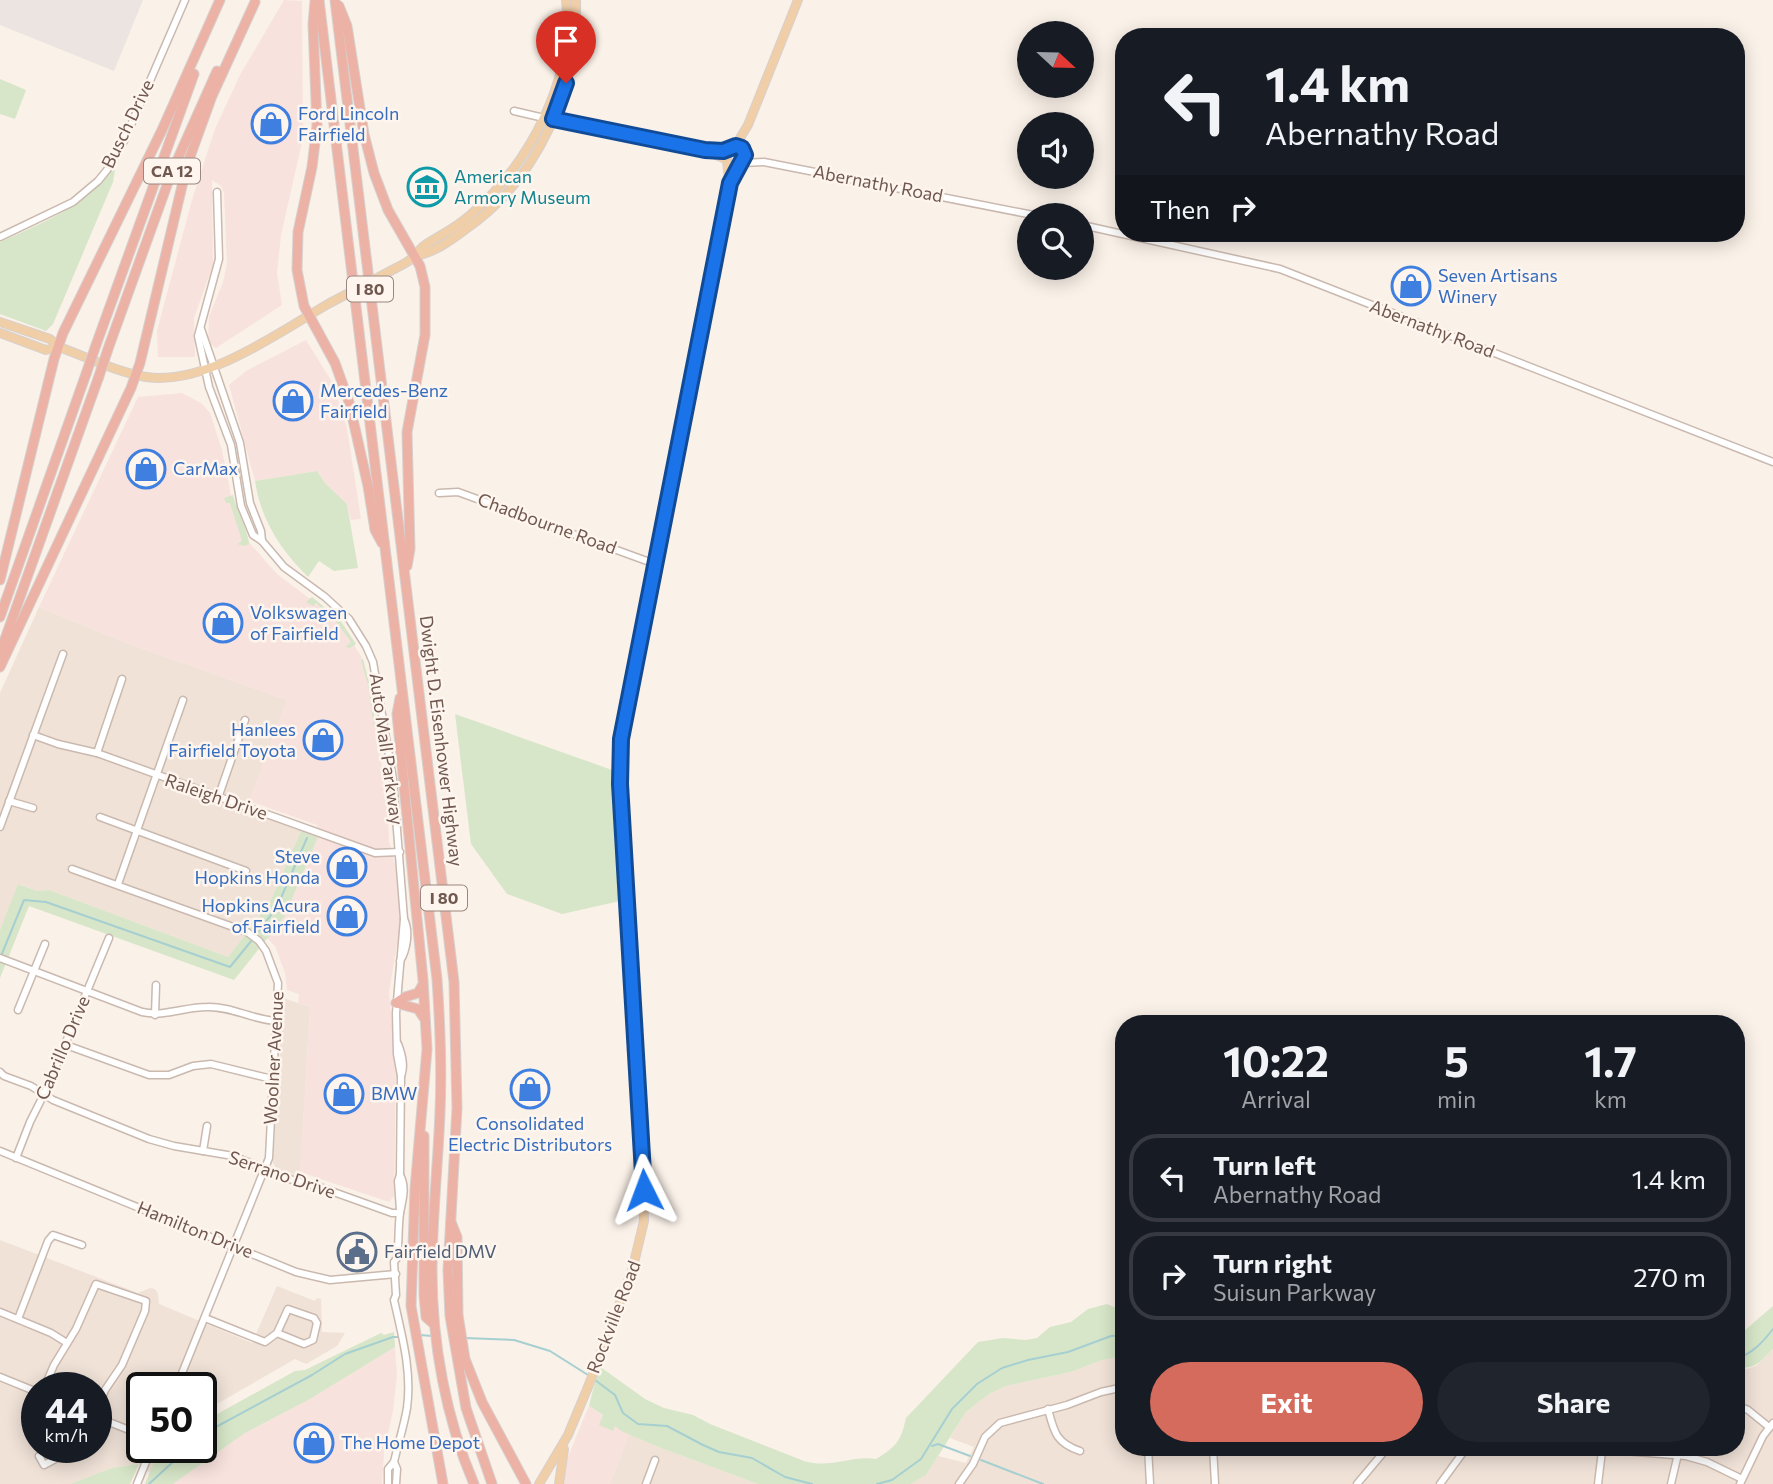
<!DOCTYPE html>
<style>
:root{--surface:#171b24;--page:#20242c;--text:#f1f3f6;--muted:#9ea1a6;--line:#363941;--accent:#d46b5c}
body{margin:0;font-family:Commissioner,sans-serif;background:var(--page);color:var(--text);height:100vh;display:flex;flex-direction:column;font-size:26px;white-space:nowrap}
*{box-sizing:border-box;margin:0}
p{font-size:23px;color:var(--muted)}
.icon{flex:none;width:38px;height:38px;fill:none;stroke:currentColor;stroke-width:2;stroke-linecap:round;stroke-linejoin:round}
.map{position:relative;flex:1;overflow:hidden}
.details{position:absolute;left:1115px;top:1015px;width:630px;height:441px;display:flex;flex-direction:column;background:var(--surface);border-radius:28px;box-shadow:0 4px 18px #0003}
.details>*{flex:none}
.guide{position:absolute;left:1115px;top:28px;width:630px;height:214px;border-radius:28px;box-shadow:0 4px 18px #0003;background:#171b24;color:var(--text);overflow:hidden}
.needle{width:46px;rotate:112deg}
.buttons{position:absolute;left:1017px;top:21px;display:grid;gap:14px}
.buttons a{display:grid;place-items:center;width:77px;height:77px;border-radius:50%;background:var(--surface);box-shadow:0 4px 18px #0003;font-size:35px}
.speed{position:absolute;left:21px;top:1372px;display:flex;gap:14px;font-size:35px;font-weight:700;text-align:center}
.speed>*{display:grid;place-content:center;width:91px;height:91px;border-radius:50%;background:var(--surface);box-shadow:0 4px 18px #0003;line-height:1}
.speed small{font-size:18px;font-weight:400}
.speed .limit{border:4px solid #111;border-radius:10px;background:#fff;color:#111}
.pin{position:absolute;display:grid;place-items:center;width:60px;height:60px;color:#fff;margin:-72px -30px;border-radius:50% 50% 50% 0;rotate:-45deg;box-shadow:0 0 7px #0007}
.pin .icon{rotate:45deg}
.me{position:absolute;width:77px;margin:-38px;rotate:357deg;stroke-linejoin:round;filter:drop-shadow(0 0 5px #0008)}
.turn{display:flex;align-items:center;gap:24px;height:147px;padding:0 35px;font-size:32px}
.turn .icon{width:91px;height:91px;stroke-width:2.5}
.turn b{display:block;font-size:49px;line-height:60px}
.then{display:flex;align-items:center;height:66px;padding:0 35px;background:#0003;gap:14px;font-size:26px}
.eta{display:flex;justify-content:space-evenly;align-items:center;height:119px;text-align:center}
.eta b{font-size:42px;font-weight:700;line-height:49px}
.button{display:flex;gap:14px;margin-top:auto;padding:14px 35px}
.button a{flex:1;height:80px;border-radius:42px;background:var(--accent);color:#fff;font-size:28px;font-weight:700;line-height:80px;text-align:center}
.button a+a{background:var(--page);color:var(--text)}
ul{padding:0;list-style:none}
li{display:flex;align-items:center;gap:21px;height:88px;margin:0 14px 10px;padding:0 21px;border:4px solid var(--line);border-radius:28px}
li div{flex:1}
li b{display:block;font-size:26px}
li em{font-style:normal}
.map>svg:first-child{display:block}
</style>
<div class="map">
<svg width="1773" height="1484" viewBox="0 0 1773 1484">
<rect width="100%" height="100%" fill="#faf1e8"/>
<!-- residential -->
<g fill="#f0e2d7" fill-rule="evenodd">
<polygon points="39,607 127,643 287,700 246,810 301,831 269,904 228,957 49,890 37,891 19,884 0,930 0,693"/>
<polygon points="283,998 310,1007 300,1177 276,1168 273,1163"/>
<path d="M0,1240L138,1293L150,1288L155,1289L158,1294L159,1304L252,1343L277,1286L315,1301L317,1298L321,1299L322,1332L345,1333L337,1346L306,1364L295,1359L201,1413V1388H142V1447H160L150,1473L139,1464L112,1468L70,1484H0ZM37,1388H96V1447H37Z"/>
<polygon points="1773,1349 1773,1484 911,1484 926,1475 938,1456 966,1463 974,1447 950,1438 966,1412 989,1394 1006,1386 1071,1372 1102,1360 1115,1357 1123,1356 1124,1447 1736,1447 1736,1367 1747,1369 1756,1366"/>
<polygon points="629,1434 661,1448 758,1484 610,1484"/>
</g>
<!-- commercial -->
<g fill="#f8e2dd">
<polygon points="284,0 302,1 303,138 281,235 277,273 282,305 216,348 208,343 209,317 223,282 227,264 224,193 221,186 212,180 213,265 194,318 195,357 158,357 157,331 192,200 215,129 240,75"/>
<polygon points="306,340 332,382 347,428 361,519 351,520 347,504 325,483 317,471 255,481 229,385 246,371"/>
<polygon points="182,393 201,403 210,413 222,450 235,515 246,539 277,574 338,620 361,656 366,673 387,797 389,841 396,868 400,927 389,992 396,1071 394,1196 389,1202 300,1172 310,1007 298,1003 299,994 287,990 285,973 275,946 267,938 285,916 318,837 317,825 249,801 287,700 127,643 39,607 138,397"/>
<polygon points="395,1347 397,1375 393,1411 384,1452 382,1484 173,1484 245,1433 310,1399"/>
<polygon points="589,1406 629,1434 610,1484 563,1484 562,1475 567,1459"/>
</g>
<!-- industrial -->
<polygon fill="#ebe4e1" points="0,0 143,0 114,71 0,25"/>
<!-- green -->
<g fill="#d7e6c8">
<polygon points="0,79 26,90 15,119 0,114"/>
<path d="M116,164L113,182L53,324L46,331L0,314V242C44,222 88,206 116,164Z"/>
<path d="M317,471L325,483L347,504L358,568L334,571L319,561L308,577C280,549 261,520 255,481Z"/>
<path d="M233,495C236,509 249,533 249,544L244,546L237,544L242,541L230,503H226L224,498Z"/>
<polygon points="312,597 340,620 356,644 350,648 345,647 351,642 337,623 316,603 313,606 306,602"/>
<polygon points="363,659 371,690 376,728 374,728 368,685 361,660"/>
<polygon points="455,714 612,770 620,901 562,914 507,894 471,844"/>
<polygon points="301,831 318,837 285,916 234,980 29,906 0,978 0,930 18,884 37,891 49,890 228,957 269,904"/>
<path d="M1107,1304L1123,1311V1356L1102,1360L1071,1372L1006,1386L989,1394L966,1412L926,1475L911,1484H758L661,1448L621,1431L615,1426L613,1431L599,1425L603,1415L589,1406L599,1366L645,1399L664,1408L693,1415L710,1424L804,1461C831,1469 851,1455 876,1459C896,1447 901,1441 906,1418L978,1342L1003,1338L1026,1340L1037,1338L1050,1327L1071,1322L1088,1309Z"/>
<path d="M1773,1306V1349C1761,1361 1755,1370 1736,1367V1338Z"/>
<polygon points="394,1332 395,1347 310,1399 245,1433 173,1484 145,1484 160,1447 201,1447 201,1423 295,1371 305,1370 381,1333 384,1335"/>
<polygon points="139,1464 130,1484 70,1484 112,1468"/>
</g>
<g fill="none" stroke-linecap="round" stroke-linejoin="round">
<!-- stream -->
<g stroke="#a6cfd1" stroke-width="2">
<polyline points="255,936 277,907 307,838"/>
<polyline points="1,956 24,900 46,902 230,967 252,940"/>
<polyline points="420,1335 432,1336"/>
<polyline points="465,1338 514,1340 550,1351 588,1375"/>
<path d="M1736,1359C1753,1353 1762,1343 1773,1329"/>
<polyline points="595,1380 615,1395 623,1413 638,1424 667,1426 703,1445 719,1452 752,1458 785,1477 812,1484"/>
<polyline points="201,1435 312,1375 345,1354 393,1337 400,1337"/>
<polyline points="932,1446 938,1444 970,1456"/>
<polyline points="981,1460 1043,1484"/>
<polyline points="149,1484 189,1447"/>
<polyline points="877,1484 892,1480 921,1459 952,1409 977,1384 1002,1368 1028,1360 1068,1352 1111,1336 1124,1335"/>
</g>
<defs>
<g id="minor">
<polyline points="514,111 544,118"/>
<polyline points="742,163 764,162 1033,215"/>
<path d="M217,192L219,259L198,336L209,387L231,445L241,506L253,535L262,541L284,567L325,597L349,619L366,646L373,662L393,779L404,919C410,931 407,950 400,961"/>
<polyline points="1082,225 1280,269 1773,462"/>
<polyline points="0,237 73,202 98,181 107,170 124,141 185,0"/>
<polyline points="201,329 240,443 250,503 261,531 262,541"/>
<polyline points="439,493 458,492 655,564"/>
<polyline points="33,735 58,744 97,753 375,853 400,852"/>
<polyline points="97,753 122,679"/>
<polyline points="218,798 245,720"/>
<polyline points="9,801 33,808"/>
<polyline points="100,817 246,871"/>
<polyline points="0,827 63,654"/>
<polyline points="72,869 247,932 259,941 266,951 278,983 269,1158 176,1388"/>
<polyline points="118,884 183,700"/>
<path d="M0,958L142,1012C165,1017 184,1007 207,1007C231,1006 253,1020 277,1021"/>
<polyline points="18,1010 45,944"/>
<polyline points="155,1015 156,985"/>
<path d="M398,1044C402,1054 405,1066 401,1076L400,1175L398,1181L400,1211"/>
<polyline points="66,1045 149,1075 169,1075 193,1066 211,1064 272,1079"/>
<polyline points="0,1072 4,1076 31,1086 53,1100 149,1139 174,1146 233,1156 295,1181 317,1186 392,1213 400,1213"/>
<polyline points="401,1076 397,1054 396,1013 404,919"/>
<polyline points="0,1151 296,1272 330,1280 396,1274"/>
<polyline points="203,1151 207,1126"/>
<polyline points="16,1158 30,1122 47,1088 109,938"/>
<polyline points="0,1312 51,1333 67,1343"/>
<polyline points="205,1318 265,1342 277,1333 304,1344 313,1340 317,1323 314,1318 288,1309 277,1333"/>
<polyline points="18,1319 48,1241 53,1235 82,1245"/>
<polyline points="0,1377 37,1392"/>
<polyline points="178,1383 190,1388"/>
<polyline points="44,1388 54,1365 76,1329 96,1284 146,1301 145,1311 122,1365 105,1390 96,1413"/>
<polyline points="201,1392 210,1396"/>
<polyline points="1736,1405 1748,1410 1769,1427"/>
<path d="M1048,1409C1054,1432 1056,1443 1080,1451"/>
<polyline points="96,1417 142,1435"/>
<polyline points="1148,1447 1150,1484"/>
<polyline points="1213,1447 1215,1484"/>
<polyline points="1575,1447 1686,1456 1707,1462 1742,1479"/>
<polyline points="39,1456 44,1465 78,1447"/>
<polyline points="394,1462 397,1469 396,1484"/>
<polyline points="137,1484 152,1447"/>
<path d="M388,1484V1469L394,1462C398,1444 404,1426 407,1408C412,1371 402,1336 394,1300L396,1295L394,1262L397,1258C399,1244 398,1228 400,1213C402,1201 407,1188 400,1175"/>
<polyline points="646,1484 655,1460"/>
<polyline points="959,1484 973,1464 985,1437 1000,1423 1067,1405 1101,1392 1124,1387"/>
<polyline points="1357,1484 1388,1447"/>
<polyline points="1440,1484 1467,1447"/>
<polyline points="1598,1484 1602,1451"/>
<polyline points="1671,1484 1678,1454"/>
<polyline points="1740,1484 1763,1436 1773,1423"/>
</g>
<g id="major">
<polyline points="548,119 705,150 725,159"/>
<polyline points="733,146 740,147 745,154 743,162 736,166"/>
<polyline points="729,180 726,151 737,143 748,125 798,0"/>
<path d="M414,256C434,253 450,241 466,229C539,178 578,88 576,0"/>
<path d="M396,268C402,265 409,261 414,257C418,253 420,248 425,245C440,235 456,228 469,216C529,165 575,80 566,0"/>
<path d="M0,322L50,339L59,347C87,357 116,372 146,377C205,386 278,333 328,304"/>
<polyline points="0,333 46,350 59,347"/>
<polyline points="539,1484 568,1435 588,1387 632,1271 644,1221 641,1119 620,784 621,739 730,183 738,165"/>
<polyline points="559,1484 564,1449"/>
</g>
<g id="highway">
<path d="M319,0L437,979C440,1023 442,1068 440,1112C438,1165 432,1218 432,1271C432,1343 446,1419 474,1484"/>
<polyline points="335,0 454,982 457,1108 448,1270 450,1316 466,1408 492,1484"/>
<polyline points="315,1 313,24 317,126 312,167 298,232 297,270 304,306 335,363 349,402 368,486 375,530 382,543"/>
<polyline points="339,6 347,26 364,134 374,173 388,210 420,266 425,287 425,335 407,432 410,549 407,566"/>
<polyline points="96,345 194,74"/>
<polyline points="108,349 171,174 217,71"/>
<polyline points="0,580 54,359 63,333 162,130 220,0"/>
<polyline points="0,617 86,374"/>
<polyline points="0,653 98,379"/>
<polyline points="0,667 131,388 140,363 187,165 212,96 255,2"/>
<polyline points="400,698 397,714 423,980 427,1049 415,1189 411,1306 443,1484"/>
<polyline points="396,1003 405,997 418,993 422,986"/>
<polyline points="396,1003 418,1009 424,1018"/>
<polyline points="424,1136 424,1295 426,1317 434,1324"/>
<polyline points="451,1222 457,1237 458,1315 465,1359 482,1402 526,1484"/>
</g>
</defs>
<!-- minor casing -->
<use href="#minor" stroke="#cab9af" stroke-width="9"/>
<!-- major casing -->
<use href="#major" stroke="#d7d0ce" stroke-width="10"/>
<!-- highway casing -->
<use href="#highway" stroke="#d7d0ce" stroke-width="11"/>
<!-- minor -->
<use href="#minor" stroke="#fff" stroke-width="6"/>
<!-- major -->
<use href="#major" stroke="#f0cea8" stroke-width="8"/>
<!-- highway -->
<use href="#highway" stroke="#ecb2a6" stroke-width="9"/>
<defs>
<polyline id="major-bridge" points="328,304 396,268"/>
<g id="highway-bridge">
<polyline points="86,374 96,345"/>
<polyline points="98,379 108,349"/>
</g>
</defs>
<!-- major-bridge casing -->
<use href="#major-bridge" stroke="#d7d0ce" stroke-width="10" stroke-linecap="butt"/>
<!-- highway-bridge casing -->
<use href="#highway-bridge" stroke="#d7d0ce" stroke-width="11" stroke-linecap="butt"/>
<!-- major-bridge -->
<use href="#major-bridge" stroke="#f0cea8" stroke-width="8"/>
<!-- highway-bridge -->
<use href="#highway-bridge" stroke="#ecb2a6" stroke-width="9"/>
</g>
<g fill="none" stroke-linecap="round" stroke-linejoin="round">
<defs>
<polyline id="route" points="566,83 553,119 705,150 723,151 736,146 742,148 745,155 730,183 621,739 620,784 644,1190"/>
</defs>
<!-- route casing -->
<use href="#route" stroke="#114b97" stroke-width="18"/>
<!-- route -->
<use href="#route" stroke="#1a73e8" stroke-width="12"/>
</g>
<!-- icons -->
<defs>
<symbol id="shop-ring" viewBox="-11 -11 22 22"><circle r="9.5" fill="#fdf5ee" stroke="#3f7fe0" stroke-width="1.5"/><path d="M-5-2.5h2.3a2.7 3.5 0 0 1 5.4 0H5L5.5 6h-11ZM-1.5-2.5h3a1.5 2.3 0 0 0-3 0Z" fill="#3f7fe0"/></symbol>
<symbol id="museum-ring" viewBox="-11 -11 22 22"><circle r="9.5" fill="#fdf5ee" stroke="#0f9aa8" stroke-width="1.5"/><path d="M0-6L6-3V-2H-6V-3ZM-5-1h2V3h-2ZM-1-1h2V3h-2ZM3-1h2V3H3ZM-6 4H6V6H-6Z" fill="#0f9aa8"/></symbol>
<symbol id="civic-ring" viewBox="-11 -11 22 22"><circle r="9.5" fill="#fdf5ee" stroke="#5c6f8a" stroke-width="1.5"/><path d="M-.6-6.5H3V-4.5H.6V-3L4-1V1h2V6H-6V1h2V-1L-.6-3ZM-1.2 2.5V6h2.4V2.5Z" fill="#5c6f8a"/></symbol>
</defs>
<g fill-rule="evenodd">
<use href="#shop-ring" x="249" y="102" width="44" height="44"/>
<use href="#museum-ring" x="405" y="165" width="44" height="44"/>
<use href="#shop-ring" x="1389" y="264" width="44" height="44"/>
<use href="#shop-ring" x="271" y="379" width="44" height="44"/>
<use href="#shop-ring" x="124" y="447" width="44" height="44"/>
<use href="#shop-ring" x="201" y="601" width="44" height="44"/>
<use href="#shop-ring" x="301" y="718" width="44" height="44"/>
<use href="#shop-ring" x="325" y="845" width="44" height="44"/>
<use href="#shop-ring" x="325" y="894" width="44" height="44"/>
<use href="#shop-ring" x="508" y="1067" width="44" height="44"/>
<use href="#shop-ring" x="322" y="1072" width="44" height="44"/>
<use href="#civic-ring" x="335" y="1230" width="44" height="44"/>
<use href="#shop-ring" x="292" y="1421" width="44" height="44"/>
</g>
<g text-anchor="middle" stroke-width="5" stroke-linejoin="round" paint-order="stroke">
<!-- shield labels -->
<g fill="#fdf5ee" stroke="#9a877f" stroke-width="2">
<rect x="144" y="158.5" width="56" height="25" rx="5"/>
<rect x="347" y="276.5" width="46" height="25" rx="5"/>
<rect x="421" y="885.5" width="46" height="25" rx="5"/>
</g>
<g font-size="16" font-weight="bold" fill="#70584f">
<text x="172" y="177">CA 12</text>
<text x="370" y="295">I 80</text>
<text x="444" y="904">I 80</text>
</g>
<!-- shop labels -->
<g font-size="18" fill="#366cbe" stroke="#fdf5ee" text-anchor="start">
<text x="298" y="120">Ford Lincoln<tspan x="298" dy="21">Fairfield</tspan></text>
<text x="1438" y="282">Seven Artisans<tspan x="1438" dy="21">Winery</tspan></text>
<text x="320" y="397">Mercedes-Benz<tspan x="320" dy="21">Fairfield</tspan></text>
<text x="173" y="475">CarMax</text>
<text x="250" y="619">Volkswagen<tspan x="250" dy="21">of Fairfield</tspan></text>
<text x="296" y="736" text-anchor="end">Hanlees<tspan x="296" dy="21">Fairfield Toyota</tspan></text>
<text x="320" y="863" text-anchor="end">Steve<tspan x="320" dy="21">Hopkins Honda</tspan></text>
<text x="320" y="912" text-anchor="end">Hopkins Acura<tspan x="320" dy="21">of Fairfield</tspan></text>
<text x="371" y="1100">BMW</text>
<text x="530" y="1130" text-anchor="middle">Consolidated<tspan x="530" dy="21">Electric Distributors</tspan></text>
<text x="341" y="1449">The Home Depot</text>
</g>
<!-- street labels -->
<g font-size="18" fill="#70584f" stroke="#fdf5ee">
<text transform="translate(128 124) rotate(-64)" y="6">Busch Drive</text>
<text transform="translate(878 184) rotate(11)" y="6">Abernathy Road</text>
<text transform="translate(1432 329) rotate(21)" y="6">Abernathy Road</text>
<text transform="translate(547 524) rotate(20)" y="6">Chadbourne Road</text>
<text transform="translate(441 741) rotate(83)" y="6">Dwight D. Eisenhower Highway</text>
<text transform="translate(386 749) rotate(82)" y="6">Auto Mall Parkway</text>
<text transform="translate(216 797) rotate(19)" y="6">Raleigh Drive</text>
<text transform="translate(63 1048) rotate(-67)" y="6">Cabrillo Drive</text>
<text transform="translate(274 1058) rotate(-87)" y="6">Woolner Avenue</text>
<text transform="translate(282 1175) rotate(19)" y="6">Serrano Drive</text>
<text transform="translate(195 1230) rotate(22)" y="6">Hamilton Drive</text>
<text transform="translate(614 1317) rotate(-69)" y="6">Rockville Road</text>
</g>
<!-- culture labels -->
<g font-size="18" fill="#0d838f" stroke="#fdf5ee" text-anchor="start">
<text x="454" y="183">American<tspan x="454" dy="21">Armory Museum</tspan></text>
</g>
<!-- service labels -->
<g font-size="18" fill="#4e5e75" stroke="#fdf5ee" text-anchor="start">
<text x="384" y="1258">Fairfield DMV</text>
</g>
</g>
</svg>
<div class="buttons">
<a><svg class="needle" viewBox="-14 -14 28 28"><path d="M0-13l5 13h-10z" fill="#e53935"/><path d="M0 13l5-13h-10z" fill="#9ea1a6"/></svg></a>
<a><svg class="icon" aria-label="sound" viewBox="0 0 24 24"><path d="M4 9h4l5-4v14l-5-4H4zM17 9q2 3 0 6"/></svg></a>
<a><svg class="icon" aria-label="search" viewBox="0 0 24 24"><circle cx="10" cy="10" r="6"/><path d="M15 15l6 6"/></svg></a>
</div>
<div class="speed"><div>44<small>km/h</small></div><div class="limit">50</div></div>
<div class="pin" style="left:566px;top:83px;background:#d93025"><svg class="icon" aria-label="arrive" viewBox="0 0 24 24"><path d="M6 21V4h12l-3 4 3 4H6"/></svg></div>
<svg class="me" style="left:644px;top:1190px" viewBox="-20 -20 40 40"><path d="M0-17L14 15 0 8-14 15z" fill="#1a73e8" stroke="#fff" stroke-width="4"/></svg>
<div class="guide">
<div class="turn"><svg class="icon" aria-label="left" viewBox="0 0 24 24"><path d="M17 20v-9H6M10 6l-5 5 5 5"/></svg><div><b>1.4 km</b>Abernathy Road</div></div>
<div class="then">Then<svg class="icon" aria-label="right" viewBox="0 0 24 24"><path d="M7 20v-9h11M14 6l5 5-5 5"/></svg></div>
</div>
<section class="details">
<div class="eta">
<div><b>10:22</b><p>Arrival</p></div>
<div><b>5</b><p>min</p></div>
<div><b>1.7</b><p>km</p></div>
</div>
<ul>
<li><svg class="icon" aria-label="left" viewBox="0 0 24 24"><path d="M17 20v-9H6M10 6l-5 5 5 5"/></svg><div><b>Turn left</b><p>Abernathy Road</p></div><em>1.4 km</em></li>
<li><svg class="icon" aria-label="right" viewBox="0 0 24 24"><path d="M7 20v-9h11M14 6l5 5-5 5"/></svg><div><b>Turn right</b><p>Suisun Parkway</p></div><em>270 m</em></li>
</ul>
<div class="button"><a>Exit</a><a>Share</a></div>
</section>
</div>
